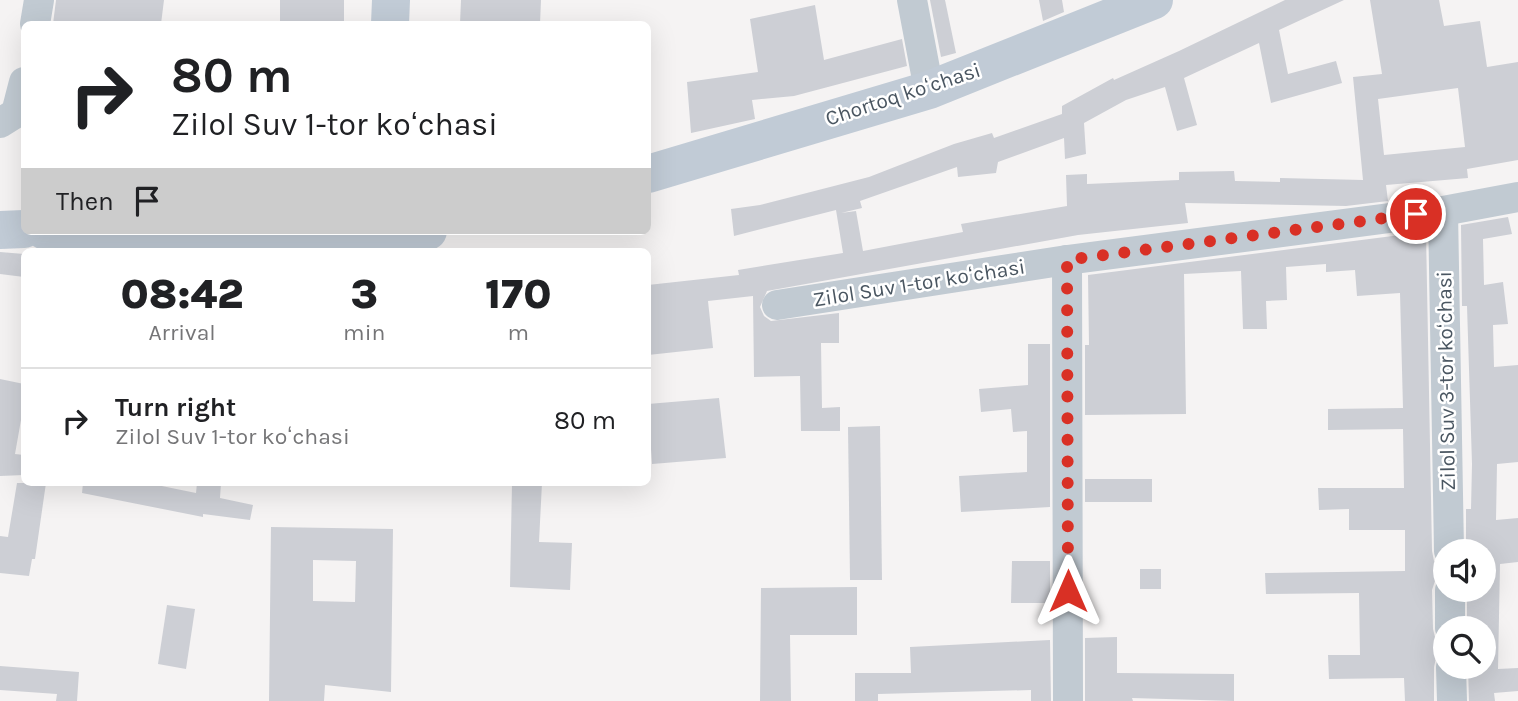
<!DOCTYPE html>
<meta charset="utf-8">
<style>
:root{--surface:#fff;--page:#f2f2f2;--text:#202124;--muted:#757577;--line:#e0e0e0}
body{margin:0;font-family:Karla,sans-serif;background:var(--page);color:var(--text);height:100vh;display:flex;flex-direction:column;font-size:26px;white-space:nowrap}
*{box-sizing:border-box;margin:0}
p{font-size:23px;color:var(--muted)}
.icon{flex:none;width:38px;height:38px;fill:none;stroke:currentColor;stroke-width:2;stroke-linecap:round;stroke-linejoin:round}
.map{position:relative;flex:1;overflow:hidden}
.drawer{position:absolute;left:21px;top:248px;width:630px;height:238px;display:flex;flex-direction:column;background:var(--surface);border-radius:10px;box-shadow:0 7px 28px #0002}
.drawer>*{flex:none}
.banner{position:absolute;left:21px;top:21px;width:630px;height:214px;border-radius:10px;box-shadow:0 7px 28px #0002;background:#fff;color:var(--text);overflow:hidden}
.buttons{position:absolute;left:1433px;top:539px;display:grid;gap:14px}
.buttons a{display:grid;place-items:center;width:63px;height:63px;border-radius:50%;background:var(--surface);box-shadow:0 7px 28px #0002;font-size:35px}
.pin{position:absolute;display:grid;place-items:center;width:60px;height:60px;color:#fff;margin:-30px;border:4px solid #fff;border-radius:50%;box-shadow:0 2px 7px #0007}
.me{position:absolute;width:77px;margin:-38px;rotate:0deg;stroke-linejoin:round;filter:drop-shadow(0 0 5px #0008)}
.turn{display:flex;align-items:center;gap:24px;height:147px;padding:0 35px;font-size:32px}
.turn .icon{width:91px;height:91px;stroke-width:2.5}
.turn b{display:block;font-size:49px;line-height:60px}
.then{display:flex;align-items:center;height:66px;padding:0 35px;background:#0003;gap:14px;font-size:26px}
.eta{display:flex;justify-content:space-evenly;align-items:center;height:119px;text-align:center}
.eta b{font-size:42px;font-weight:800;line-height:49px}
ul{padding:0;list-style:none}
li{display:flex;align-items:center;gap:21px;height:105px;padding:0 35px;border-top:2px solid var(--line)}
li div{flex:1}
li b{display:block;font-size:26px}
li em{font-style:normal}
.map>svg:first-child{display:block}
</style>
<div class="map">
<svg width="1518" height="701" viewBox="0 0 1518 701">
<rect width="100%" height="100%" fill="#f5f3f3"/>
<!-- building -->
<g fill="#cdcfd5" fill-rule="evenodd">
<polygon points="56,0 164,0 161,24 53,24"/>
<rect x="280" y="0" width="64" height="24"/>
<polygon points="461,0 541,0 540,24 460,24"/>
<polygon points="930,0 945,0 956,53 941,57"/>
<polygon points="1039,0 1062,0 1064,12 1043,21"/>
<path d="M1285,0H1344L1279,30L1288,74L1336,61L1342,83L1271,103L1259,43L1184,78L1197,125L1177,131L1165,87L1126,100L1084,123L1086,154L1065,159L1064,138L998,162L996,173L958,177L957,167L860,201L862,208L841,213L856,211L863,251L963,232L961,224L1067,206L1066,175L1087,174V184L1179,180V172L1234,171L1235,181L1280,182V178L1363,180L1353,77L1382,74L1370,0H1439L1444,26L1480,21L1487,67L1518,62V160L1467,169L1468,178L1386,185L1388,201L1346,206L1185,203L1188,223L1078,235L767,291L760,307L764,316L771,321L839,313V343H821L822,408L840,407V431H801L800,376L754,377L753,296L708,301L713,348L648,355V285L739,275L738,270L843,253L836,210L734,236L731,209L760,205L869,177L954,144L992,133L994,138L1062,114V106L1113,78L1114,80L1179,51ZM1458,88L1465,147L1384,155L1378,99Z"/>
<polygon points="815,5 824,60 902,39 907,66 794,96 752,100 755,119 691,133 687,82 758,72 750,19"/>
<polygon points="1508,217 1512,234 1483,239 1484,285 1503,282 1508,324 1493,325 1494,367 1518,365 1518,462 1497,464 1496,520 1518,518 1518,562 1500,564 1498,669 1518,668 1518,691 1494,693 1495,701 1469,701 1468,667 1484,667 1484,628 1467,628 1467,590 1484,590 1484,551 1466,551 1466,509 1471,509 1472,464 1467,306 1462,306 1461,225"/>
<polygon points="1416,233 1426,233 1432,551 1434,561 1446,568 1446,574 1435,581 1432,590 1433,629 1435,637 1446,644 1446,651 1436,658 1434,667 1434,701 1405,701 1404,678 1329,679 1328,655 1360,655 1359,593 1266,594 1265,573 1405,571 1405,530 1349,530 1349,509 1319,510 1318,488 1404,488 1403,429 1328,430 1328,409 1403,408 1400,293 1357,296 1355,270 1326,272 1326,264 1286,267 1287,300 1266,301 1267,329 1243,329 1241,271 1184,274 1186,414 1085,415 1085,345 1089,345 1088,275"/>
<polygon points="0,252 24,254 24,277 0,274"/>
<polygon points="1028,344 1050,344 1050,507 961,512 959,476 1027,472 1027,431 1013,432 1011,409 981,412 979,389 1028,385"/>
<polygon points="0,379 24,384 24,403 15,454 24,455 24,475 0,476"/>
<polygon points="719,398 726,458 652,464 650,434 648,434 648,404"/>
<polygon points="880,426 882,580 850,580 848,427"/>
<rect x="1085" y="479" width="67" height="23"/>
<polygon points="17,483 46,483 35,559 32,559 29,576 0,573 0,536 8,537"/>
<polygon points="83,483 147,483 196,493 197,483 221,483 220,498 253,505 250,520 203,514 203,517 82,493"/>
<polygon points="512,483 542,483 539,542 572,543 570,590 510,587"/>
<path d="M271,527L393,529L391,692L325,685L324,701H269ZM313,560L356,561L355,602L313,601Z"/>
<polygon points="1012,561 1050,561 1050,603 1011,603"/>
<rect x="1140" y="569" width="21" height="20"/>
<polygon points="857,587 857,635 790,635 791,701 760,701 761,588"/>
<polygon points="167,605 195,609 186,669 158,664"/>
<polygon points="1117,637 1117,673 1234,674 1234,701 1132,698 1133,701 1085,701 1085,638"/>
<polygon points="1050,640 1051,701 1031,701 1031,690 878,694 878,701 855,701 855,673 911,673 910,647"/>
<polygon points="0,666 79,672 77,701 56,701 57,694 0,690"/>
</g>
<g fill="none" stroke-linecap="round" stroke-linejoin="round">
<!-- street -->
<g stroke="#c1cad2" stroke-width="30">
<polyline points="912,0 929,90"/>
<polyline points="35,24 39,0"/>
<polyline points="0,123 16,113 24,82"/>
<polyline points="1443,211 1449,551"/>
<polyline points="1067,260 1068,701"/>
<polyline points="777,305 1067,260 1443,211 1518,197"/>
<polyline points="1450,590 1450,628"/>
<polyline points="1451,667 1452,701"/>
</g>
<!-- secondary -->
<g stroke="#c1cbd6" stroke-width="38">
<polyline points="390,24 391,0"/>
<polyline points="648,174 929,90 1154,0"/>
<polyline points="0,230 24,229"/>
<path d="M45,231C171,242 303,263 428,231"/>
</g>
</g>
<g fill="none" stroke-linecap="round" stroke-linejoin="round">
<!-- route -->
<polyline stroke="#d93025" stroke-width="12" stroke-dasharray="0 21.6" points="1068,591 1067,260 1416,214"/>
</g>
<g text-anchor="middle" stroke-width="5" stroke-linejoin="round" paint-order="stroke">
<!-- street labels -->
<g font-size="21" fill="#4a5661" stroke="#fff">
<text transform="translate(903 94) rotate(-18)" y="7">Chortoq koʻchasi</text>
<text transform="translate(919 283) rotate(-9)" y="7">Zilol Suv 1-tor koʻchasi</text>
<text transform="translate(1446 381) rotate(-91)" y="7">Zilol Suv 3-tor koʻchasi</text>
</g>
</g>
</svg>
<div class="buttons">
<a><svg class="icon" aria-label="sound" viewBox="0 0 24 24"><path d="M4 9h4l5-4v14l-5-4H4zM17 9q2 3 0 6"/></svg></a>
<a><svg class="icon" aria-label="search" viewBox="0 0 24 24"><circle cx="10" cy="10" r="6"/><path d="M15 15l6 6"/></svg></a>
</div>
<div class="pin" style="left:1416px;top:214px;background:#d93025"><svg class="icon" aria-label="arrive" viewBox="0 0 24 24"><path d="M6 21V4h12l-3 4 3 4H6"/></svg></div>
<svg class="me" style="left:1068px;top:591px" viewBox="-20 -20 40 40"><path d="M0-17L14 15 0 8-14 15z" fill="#d93025" stroke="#fff" stroke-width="4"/></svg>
<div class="banner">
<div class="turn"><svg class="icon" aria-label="right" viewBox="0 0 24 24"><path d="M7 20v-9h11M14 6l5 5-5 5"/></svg><div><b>80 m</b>Zilol Suv 1-tor koʻchasi</div></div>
<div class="then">Then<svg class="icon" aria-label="arrive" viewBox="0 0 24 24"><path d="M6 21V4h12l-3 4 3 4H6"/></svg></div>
</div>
<section class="drawer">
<div class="eta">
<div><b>08:42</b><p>Arrival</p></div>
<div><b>3</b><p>min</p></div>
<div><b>170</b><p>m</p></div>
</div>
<ul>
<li><svg class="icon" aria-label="right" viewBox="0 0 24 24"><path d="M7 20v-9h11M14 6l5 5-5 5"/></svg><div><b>Turn right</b><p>Zilol Suv 1-tor koʻchasi</p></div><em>80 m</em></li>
</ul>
</section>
</div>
